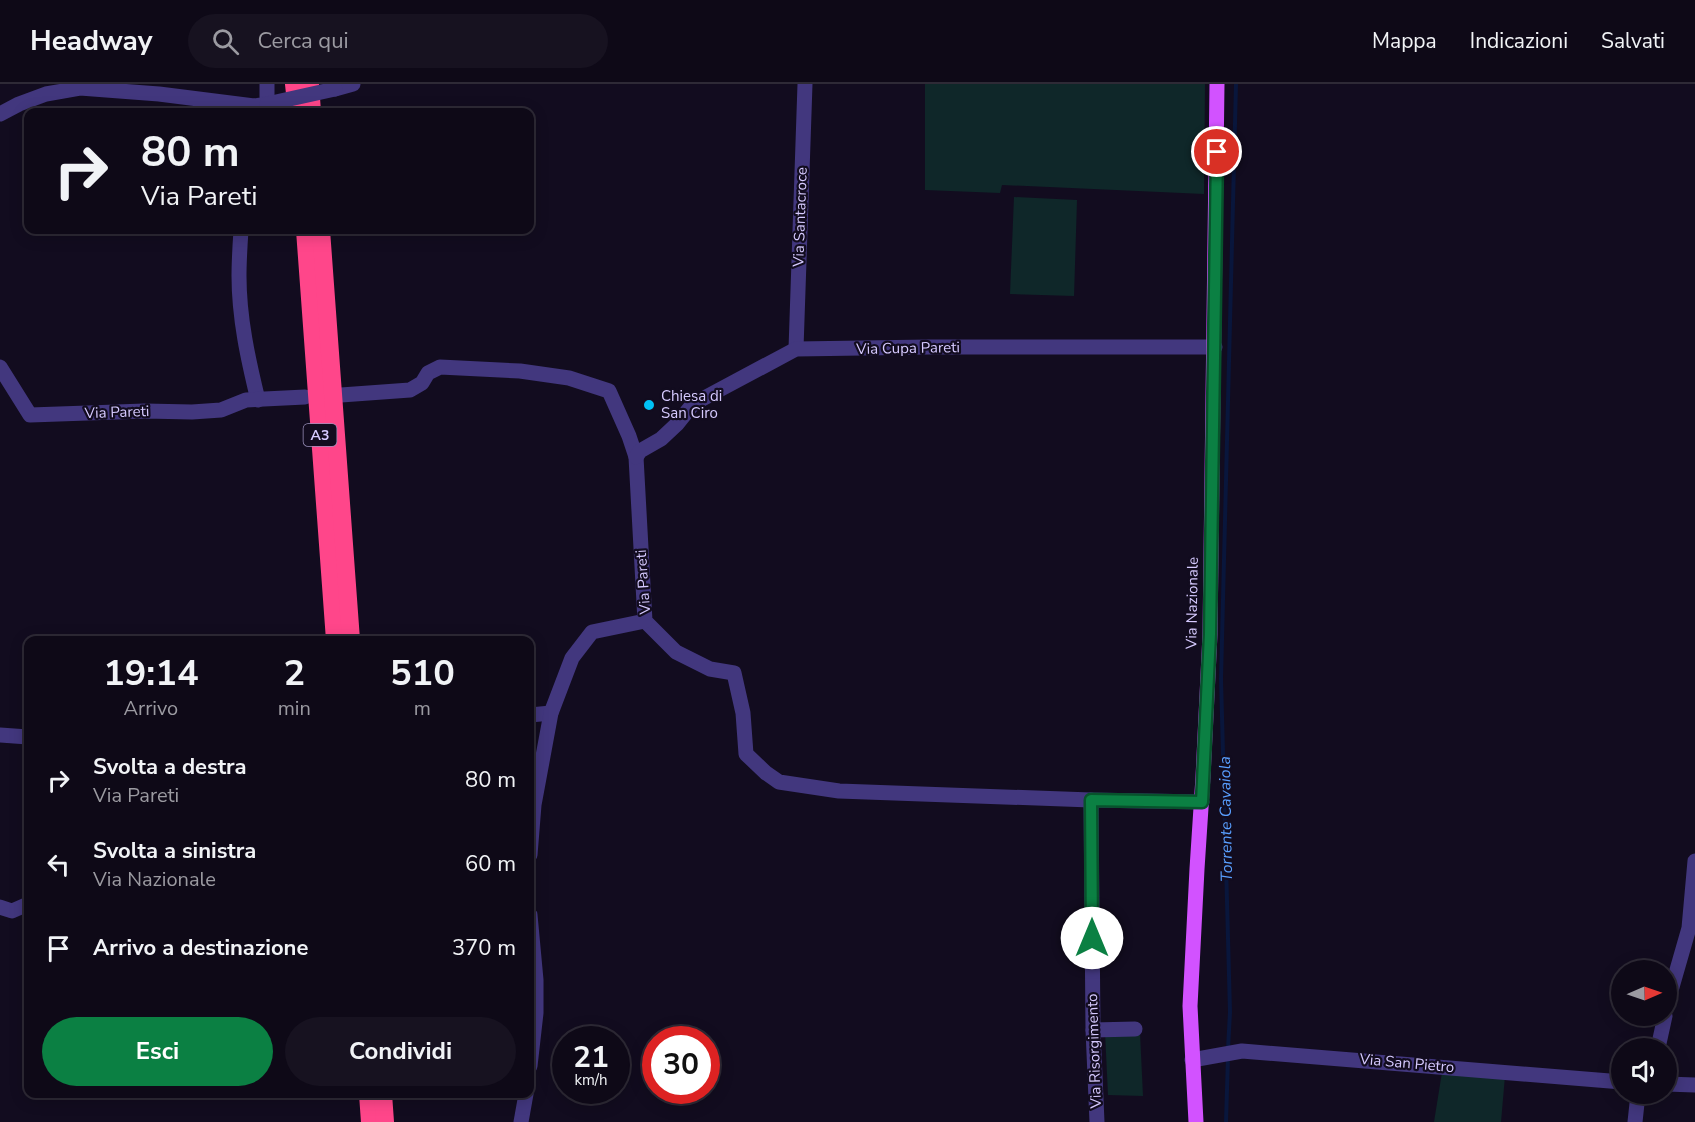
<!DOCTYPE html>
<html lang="it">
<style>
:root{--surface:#0e0917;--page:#171220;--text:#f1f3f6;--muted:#9b9aa1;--line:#2e2a36;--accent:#0b8043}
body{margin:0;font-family:"Nunito Sans",sans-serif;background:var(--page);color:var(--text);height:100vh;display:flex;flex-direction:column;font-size:22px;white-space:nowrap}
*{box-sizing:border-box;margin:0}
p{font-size:20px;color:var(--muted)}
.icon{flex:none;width:33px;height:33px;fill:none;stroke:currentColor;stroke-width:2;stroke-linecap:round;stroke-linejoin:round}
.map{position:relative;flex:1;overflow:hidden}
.panel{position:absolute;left:24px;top:552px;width:510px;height:462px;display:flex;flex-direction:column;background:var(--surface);border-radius:12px;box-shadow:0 3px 15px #0003,0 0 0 2px var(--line)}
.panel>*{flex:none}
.top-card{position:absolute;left:24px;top:24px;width:510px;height:126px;border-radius:12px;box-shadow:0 3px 15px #0003,0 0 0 2px var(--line);background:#0e0917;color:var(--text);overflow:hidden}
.needle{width:39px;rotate:88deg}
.fabs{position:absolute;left:1611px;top:876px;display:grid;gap:12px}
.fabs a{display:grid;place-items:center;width:66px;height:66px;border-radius:50%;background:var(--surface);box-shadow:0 3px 15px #0003,0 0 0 2px var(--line);font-size:30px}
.speed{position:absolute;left:552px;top:942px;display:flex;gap:12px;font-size:30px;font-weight:700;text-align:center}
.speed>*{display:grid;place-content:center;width:78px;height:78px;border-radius:50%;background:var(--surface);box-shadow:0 3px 15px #0003,0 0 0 2px var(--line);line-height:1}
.speed small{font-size:15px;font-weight:400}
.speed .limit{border:9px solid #d22;background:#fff;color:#111}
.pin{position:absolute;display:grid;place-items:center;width:51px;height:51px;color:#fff;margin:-26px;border:3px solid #fff;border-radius:50%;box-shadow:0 2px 6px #0007}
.me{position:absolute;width:66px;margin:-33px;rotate:0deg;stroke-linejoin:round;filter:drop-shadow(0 0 4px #0008)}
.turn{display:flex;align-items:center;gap:21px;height:126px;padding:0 18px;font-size:27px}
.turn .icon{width:78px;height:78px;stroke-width:2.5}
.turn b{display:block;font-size:42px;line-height:51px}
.eta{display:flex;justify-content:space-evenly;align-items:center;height:102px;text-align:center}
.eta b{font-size:36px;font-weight:700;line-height:42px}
.action{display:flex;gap:12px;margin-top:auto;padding:12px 18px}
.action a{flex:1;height:69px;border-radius:36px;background:var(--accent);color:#fff;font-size:24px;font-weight:700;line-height:69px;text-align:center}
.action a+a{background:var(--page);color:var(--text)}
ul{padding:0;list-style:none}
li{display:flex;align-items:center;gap:18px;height:84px;padding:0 18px}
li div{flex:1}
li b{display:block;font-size:22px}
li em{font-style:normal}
header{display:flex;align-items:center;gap:36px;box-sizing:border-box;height:84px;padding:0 30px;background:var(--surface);border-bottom:2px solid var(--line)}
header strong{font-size:28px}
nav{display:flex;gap:33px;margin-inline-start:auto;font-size:21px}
.search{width:420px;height:54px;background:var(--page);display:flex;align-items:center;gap:15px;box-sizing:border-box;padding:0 21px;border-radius:33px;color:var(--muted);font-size:22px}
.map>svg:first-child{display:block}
</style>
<header>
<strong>Headway</strong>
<div class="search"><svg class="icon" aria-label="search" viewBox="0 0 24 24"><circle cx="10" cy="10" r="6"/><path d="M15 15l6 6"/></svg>Cerca qui</div>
<nav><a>Mappa</a><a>Indicazioni</a><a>Salvati</a></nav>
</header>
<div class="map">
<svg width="1695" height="1038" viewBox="0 0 1695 1038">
<rect width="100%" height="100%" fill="#120c1f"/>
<!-- green -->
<g fill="#0f2729">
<polygon points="925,0 1205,0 1204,110 1002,101 1000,109 925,106"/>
<polygon points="1014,113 1077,116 1074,212 1010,210"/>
<polygon points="1105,948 1140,949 1143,1012 1108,1011"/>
<polygon points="1443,982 1505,992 1501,1038 1434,1038"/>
</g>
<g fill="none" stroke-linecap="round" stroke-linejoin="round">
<!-- stream -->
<g stroke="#09163c" stroke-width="4">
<polyline points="1228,965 1230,928 1221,595 1236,0"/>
<polyline points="1226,1038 1228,973"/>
</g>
<!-- minor -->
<g stroke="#42377e" stroke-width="15">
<polyline points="335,5 353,0"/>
<polyline points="0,30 19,20 46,10 80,4 159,10 254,22 267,20 267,0"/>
<path d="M241,146C240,161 239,177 239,192C239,234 248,275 258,316"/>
<polyline points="796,265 805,0"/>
<polyline points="0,283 30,331 145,327 192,328 221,326 246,316 305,313"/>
<polyline points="341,311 410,306 422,299 428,289 440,283 520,287 569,294 609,307 629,352 636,373 645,537 676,568 710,585 734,589 743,629 746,670 766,689 779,698 839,707 1091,716 1202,718"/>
<polyline points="636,373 640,367 661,355 677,340 693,320 796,265 929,263 1215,263"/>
<polyline points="530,631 551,629"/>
<polyline points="0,651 28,653"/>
<polyline points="1091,716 1093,946 1097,1038"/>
<polyline points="530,771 534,721 551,629 572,574 592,548 645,537"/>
<polyline points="0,823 12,827 28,820"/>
<polyline points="530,831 536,896 536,929 530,982"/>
<polyline points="1666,924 1689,844 1695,777"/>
<polyline points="1093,946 1135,945"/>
<polyline points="1658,964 1665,932"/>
<polyline points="1192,976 1242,967 1622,998"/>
<polyline points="1666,1000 1695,1001"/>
<polyline points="521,1038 526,1010"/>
<polyline points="1635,1038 1638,1010"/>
</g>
<!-- major -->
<polyline stroke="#d252ff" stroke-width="15" points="1196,1038 1190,922 1197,785 1203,693 1210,550 1217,0"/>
<!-- highway -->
<g stroke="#ff468a" stroke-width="18">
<polyline points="294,0 297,28"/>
<polyline points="310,0 312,28"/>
<polyline points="305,146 335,556"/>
<polyline points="321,146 351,556"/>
<polyline points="368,1010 370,1038"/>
<polyline points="383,1010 385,1038"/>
</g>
<!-- minor-bridge -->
<polyline stroke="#42377e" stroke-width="15" points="267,20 335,5"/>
</g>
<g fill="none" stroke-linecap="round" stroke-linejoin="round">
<defs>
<polyline id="route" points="1092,854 1091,716 1202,718 1210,550 1217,68"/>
</defs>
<!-- route casing -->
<use href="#route" stroke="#07532c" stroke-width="15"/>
<!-- route -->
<use href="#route" stroke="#0b8043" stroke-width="10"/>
</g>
<!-- markers -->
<circle fill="#00c1f5" stroke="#120c1f" stroke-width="2" cx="649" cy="321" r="6"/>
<g text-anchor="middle" stroke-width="4.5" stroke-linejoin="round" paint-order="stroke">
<!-- shield labels -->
<rect fill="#120c1f" stroke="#9b91bc" stroke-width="1.5" x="303.5" y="340" width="33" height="22" rx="4.5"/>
<g font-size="14" font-weight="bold" fill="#d6caff">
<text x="320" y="356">A3</text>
</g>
<!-- street labels -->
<g font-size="15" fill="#d6caff" stroke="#120c1f">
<text transform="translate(800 133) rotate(-88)" y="5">Via Santacroce</text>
<text transform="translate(908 264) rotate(-1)" y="5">Via Cupa Pareti</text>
<text transform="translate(117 328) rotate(-2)" y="5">Via Pareti</text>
<text transform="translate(643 498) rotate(-94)" y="5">Via Pareti</text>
<text transform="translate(1192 519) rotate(-89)" y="5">Via Nazionale</text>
<text transform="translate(1094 967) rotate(-92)" y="5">Via Risorgimento</text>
<text transform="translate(1407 979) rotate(5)" y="5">Via San Pietro</text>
</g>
<!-- poi labels -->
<g font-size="15" fill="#d6caff" stroke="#120c1f" text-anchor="start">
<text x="661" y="317">Chiesa di<tspan x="661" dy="17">San Ciro</tspan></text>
</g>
<!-- water labels -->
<g font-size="16" font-style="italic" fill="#599fff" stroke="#120c1f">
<text transform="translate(1225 735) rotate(-91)" y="6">Torrente Cavaiola</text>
</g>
</g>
</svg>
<div class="fabs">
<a><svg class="needle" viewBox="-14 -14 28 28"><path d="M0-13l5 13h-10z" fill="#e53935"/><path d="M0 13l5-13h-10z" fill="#9b9aa1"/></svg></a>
<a><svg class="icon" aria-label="sound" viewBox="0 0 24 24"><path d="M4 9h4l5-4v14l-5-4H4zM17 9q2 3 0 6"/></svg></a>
</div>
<div class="speed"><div>21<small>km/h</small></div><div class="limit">30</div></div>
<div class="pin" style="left:1217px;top:68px;background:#d93025"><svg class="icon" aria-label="arrive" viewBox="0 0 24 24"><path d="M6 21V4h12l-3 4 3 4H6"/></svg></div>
<svg class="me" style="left:1092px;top:854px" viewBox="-20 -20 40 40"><circle r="19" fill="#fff"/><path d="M0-13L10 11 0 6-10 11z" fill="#0b8043"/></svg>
<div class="top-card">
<div class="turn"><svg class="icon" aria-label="right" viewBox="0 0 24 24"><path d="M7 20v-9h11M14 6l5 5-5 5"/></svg><div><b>80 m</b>Via Pareti</div></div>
</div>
<section class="panel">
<div class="eta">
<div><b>19:14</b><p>Arrivo</p></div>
<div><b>2</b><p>min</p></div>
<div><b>510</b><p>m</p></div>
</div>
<ul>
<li><svg class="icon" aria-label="right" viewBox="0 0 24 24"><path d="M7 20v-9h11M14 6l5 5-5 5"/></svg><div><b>Svolta a destra</b><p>Via Pareti</p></div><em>80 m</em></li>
<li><svg class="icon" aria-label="left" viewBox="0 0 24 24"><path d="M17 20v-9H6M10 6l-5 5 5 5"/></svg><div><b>Svolta a sinistra</b><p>Via Nazionale</p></div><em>60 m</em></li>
<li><svg class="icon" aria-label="arrive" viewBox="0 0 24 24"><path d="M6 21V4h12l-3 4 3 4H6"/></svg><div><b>Arrivo a destinazione</b></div><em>370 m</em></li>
</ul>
<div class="action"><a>Esci</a><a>Condividi</a></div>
</section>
</div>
